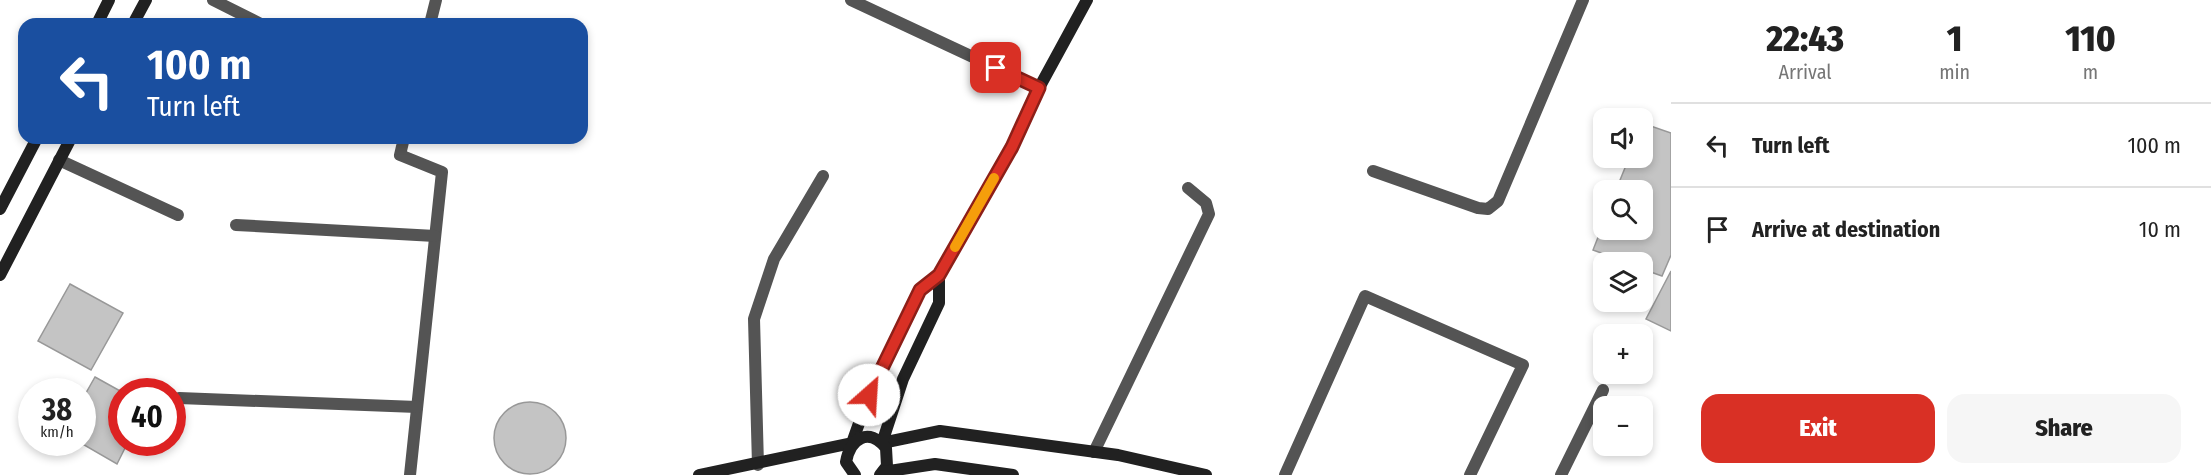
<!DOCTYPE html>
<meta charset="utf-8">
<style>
:root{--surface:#fff;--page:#f6f6f6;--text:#222;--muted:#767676;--line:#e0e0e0;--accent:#d93025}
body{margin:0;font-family:"Fira Sans Condensed",sans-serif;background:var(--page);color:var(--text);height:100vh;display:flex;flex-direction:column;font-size:22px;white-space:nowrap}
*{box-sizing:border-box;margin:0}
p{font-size:20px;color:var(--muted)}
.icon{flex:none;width:33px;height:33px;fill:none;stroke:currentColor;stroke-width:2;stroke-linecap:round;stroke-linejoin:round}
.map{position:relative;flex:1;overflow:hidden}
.side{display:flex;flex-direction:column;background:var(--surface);width:540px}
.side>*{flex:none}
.banner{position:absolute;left:18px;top:18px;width:570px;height:126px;border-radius:18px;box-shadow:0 3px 9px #0003;background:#1a4fa0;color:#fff;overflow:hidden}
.controls{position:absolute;left:1593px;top:108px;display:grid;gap:12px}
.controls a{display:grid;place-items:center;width:60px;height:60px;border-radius:12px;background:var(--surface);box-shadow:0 3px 9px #0003;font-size:30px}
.speed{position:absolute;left:18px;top:378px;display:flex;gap:12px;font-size:30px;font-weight:700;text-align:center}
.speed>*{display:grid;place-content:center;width:78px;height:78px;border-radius:50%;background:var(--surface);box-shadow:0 3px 9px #0003;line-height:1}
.speed small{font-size:15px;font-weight:400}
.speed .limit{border:9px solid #d22;background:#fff;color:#111}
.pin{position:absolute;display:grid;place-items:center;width:51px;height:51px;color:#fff;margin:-26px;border-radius:12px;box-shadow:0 3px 9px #0006}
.me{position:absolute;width:66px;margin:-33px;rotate:26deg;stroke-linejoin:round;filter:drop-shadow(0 0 4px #0008)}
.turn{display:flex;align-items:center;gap:21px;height:126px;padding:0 30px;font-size:27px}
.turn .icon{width:78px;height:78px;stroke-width:2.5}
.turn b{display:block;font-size:42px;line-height:51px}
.eta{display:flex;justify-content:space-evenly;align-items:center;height:102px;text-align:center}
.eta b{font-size:36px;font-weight:800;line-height:42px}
.button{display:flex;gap:12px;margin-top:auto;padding:12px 30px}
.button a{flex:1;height:69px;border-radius:18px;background:var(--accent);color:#fff;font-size:24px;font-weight:800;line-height:69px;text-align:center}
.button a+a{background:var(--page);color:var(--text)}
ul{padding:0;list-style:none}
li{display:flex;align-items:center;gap:18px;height:84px;padding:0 30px;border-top:2px solid var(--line)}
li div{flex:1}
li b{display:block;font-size:22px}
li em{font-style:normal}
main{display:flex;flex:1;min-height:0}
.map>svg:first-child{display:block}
</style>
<main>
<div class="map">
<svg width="1671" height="475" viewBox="0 0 1671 475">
<rect width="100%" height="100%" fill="#fff"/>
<!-- building -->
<g fill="#c4c4c4" stroke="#989898" stroke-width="1.5">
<polygon points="1642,123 1671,133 1671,255 1662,276 1642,269 1642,262 1626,262 1593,250 1604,222 1604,230 1642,230 1642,190 1616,190 1629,158 1642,158"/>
<polygon points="1671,271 1671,331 1646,319"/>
<polygon points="70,284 123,313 91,370 38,341"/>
<polygon points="95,377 122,392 122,442 128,442 117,464 79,442 82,442 82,400"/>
<circle cx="530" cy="438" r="36"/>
</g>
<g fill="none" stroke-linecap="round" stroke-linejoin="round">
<!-- street -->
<g stroke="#545454" stroke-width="12">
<polyline points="213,0 261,24"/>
<polyline points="851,0 1039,88"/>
<polyline points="430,24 436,0"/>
<polyline points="404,138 400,155 442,172 410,475"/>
<polyline points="59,160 178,215"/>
<polyline points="1373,171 1478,208 1488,209 1498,201 1583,0"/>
<polyline points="236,225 435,236"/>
<polyline points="179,398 417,407"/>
<polyline points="1094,452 1209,214 1206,203 1188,188"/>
<polyline points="758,465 754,319 774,259 823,176"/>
<polyline points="1285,475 1365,296 1523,365 1470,475"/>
<polyline points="1561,475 1603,390"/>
</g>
<!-- secondary -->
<g stroke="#212121" stroke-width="12">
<polyline points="97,24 109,0"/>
<polyline points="133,24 146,0"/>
<polyline points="0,209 37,138"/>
<polyline points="0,275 71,138"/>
<polyline points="882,443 940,431 1118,455 1206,475"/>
<polyline points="882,443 903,379 939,303 939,275"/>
<polyline points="699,475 852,443 869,395 920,290 939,275 1012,147 1039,88 1087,0"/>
<path d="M855,475L846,462C850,438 869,427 886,448L887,466L880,475"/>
<polyline points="883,475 883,472 935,464 1013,475"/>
</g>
</g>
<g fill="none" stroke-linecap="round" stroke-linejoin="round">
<defs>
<polyline id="route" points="869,395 920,290 939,275 1012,147 1039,88 996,68"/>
</defs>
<!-- route casing -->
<use href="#route" stroke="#8d1f18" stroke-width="15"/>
<!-- route -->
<use href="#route" stroke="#d93025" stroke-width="10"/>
<!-- slow -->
<polyline stroke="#f59e0b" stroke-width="10" points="955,247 994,178"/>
</g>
</svg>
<div class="controls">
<a><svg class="icon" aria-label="sound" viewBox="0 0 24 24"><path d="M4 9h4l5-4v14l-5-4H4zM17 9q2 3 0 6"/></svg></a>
<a><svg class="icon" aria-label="search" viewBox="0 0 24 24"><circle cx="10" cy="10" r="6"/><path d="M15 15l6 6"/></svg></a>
<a><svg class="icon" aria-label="layers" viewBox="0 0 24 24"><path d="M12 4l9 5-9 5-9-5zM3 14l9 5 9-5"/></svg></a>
<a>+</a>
<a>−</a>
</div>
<div class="speed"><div>38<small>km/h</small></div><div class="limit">40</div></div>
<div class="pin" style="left:996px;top:68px;background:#d93025"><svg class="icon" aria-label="arrive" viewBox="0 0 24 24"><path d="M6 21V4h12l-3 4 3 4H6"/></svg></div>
<svg class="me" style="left:869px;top:395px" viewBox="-20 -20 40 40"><circle r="19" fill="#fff"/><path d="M0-13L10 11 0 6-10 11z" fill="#d93025"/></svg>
<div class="banner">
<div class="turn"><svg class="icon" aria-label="left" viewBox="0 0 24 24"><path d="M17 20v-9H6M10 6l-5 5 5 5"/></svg><div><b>100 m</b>Turn left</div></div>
</div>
</div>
<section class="side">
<div class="eta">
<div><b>22:43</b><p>Arrival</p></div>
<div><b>1</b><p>min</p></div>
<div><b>110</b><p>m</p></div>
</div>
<ul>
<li><svg class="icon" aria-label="left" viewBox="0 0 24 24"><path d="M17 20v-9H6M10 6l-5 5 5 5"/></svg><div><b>Turn left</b></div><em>100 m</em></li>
<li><svg class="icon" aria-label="arrive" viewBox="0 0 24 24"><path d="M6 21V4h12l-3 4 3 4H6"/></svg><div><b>Arrive at destination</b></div><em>10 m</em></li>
</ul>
<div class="button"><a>Exit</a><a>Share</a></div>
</section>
</main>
